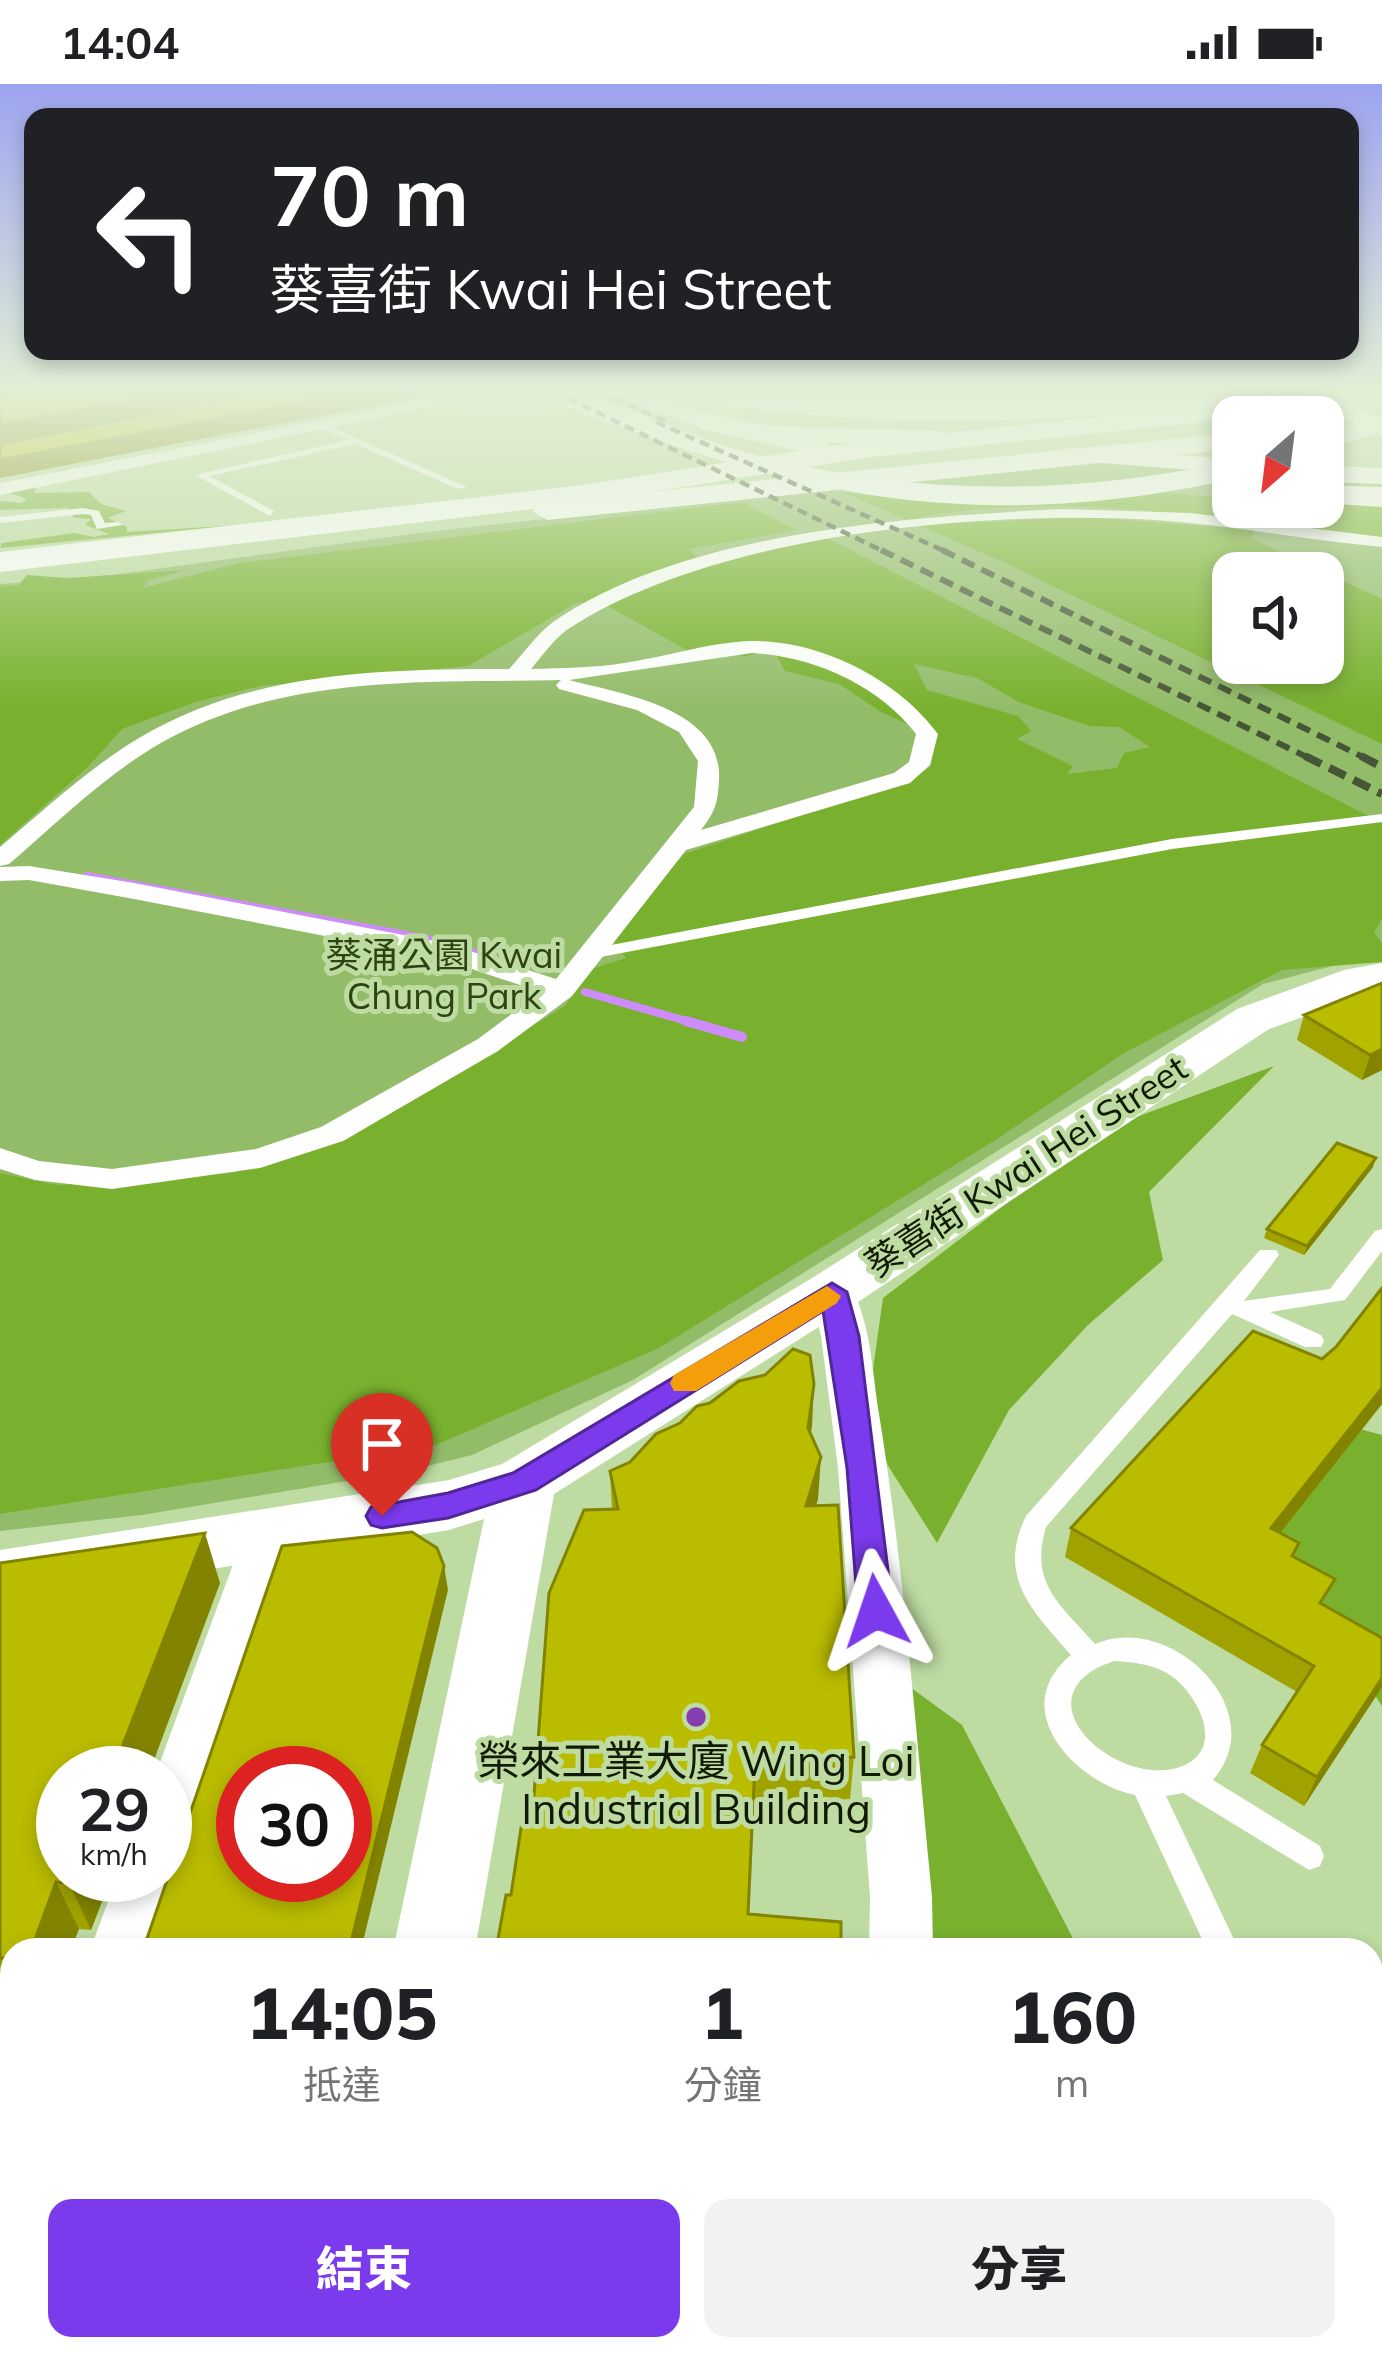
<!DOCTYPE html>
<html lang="zh-TW">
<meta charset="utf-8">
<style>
:root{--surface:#fff;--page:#f2f2f2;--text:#202124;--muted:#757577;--accent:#7c3aed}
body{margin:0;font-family:Mulish,"Noto Sans TC",sans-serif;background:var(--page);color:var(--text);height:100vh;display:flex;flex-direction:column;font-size:45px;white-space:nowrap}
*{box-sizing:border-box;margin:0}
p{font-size:39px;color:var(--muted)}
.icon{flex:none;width:66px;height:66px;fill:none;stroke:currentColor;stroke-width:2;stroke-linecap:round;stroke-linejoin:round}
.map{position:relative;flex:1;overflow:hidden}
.side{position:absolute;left:0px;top:1854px;width:1383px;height:423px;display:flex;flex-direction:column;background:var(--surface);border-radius:36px 36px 0 0;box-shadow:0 6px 18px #0003}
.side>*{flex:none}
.top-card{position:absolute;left:24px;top:24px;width:1335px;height:252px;border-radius:24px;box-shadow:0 6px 18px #0003;background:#202124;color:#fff;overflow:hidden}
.needle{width:78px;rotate:208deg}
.tools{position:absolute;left:1212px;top:312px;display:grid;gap:24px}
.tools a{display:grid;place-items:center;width:132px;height:132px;border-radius:24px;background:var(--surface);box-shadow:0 6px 18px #0003;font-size:60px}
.speed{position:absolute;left:36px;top:1662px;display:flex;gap:24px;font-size:60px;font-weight:700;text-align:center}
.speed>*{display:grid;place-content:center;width:156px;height:156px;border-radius:50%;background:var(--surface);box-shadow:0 6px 18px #0003;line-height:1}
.speed small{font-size:30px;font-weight:400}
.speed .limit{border:18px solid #d22;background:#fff;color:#111}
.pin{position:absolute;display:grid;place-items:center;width:102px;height:102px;color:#fff;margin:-123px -51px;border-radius:50% 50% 50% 0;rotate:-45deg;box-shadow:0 0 12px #0007}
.pin .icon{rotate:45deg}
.me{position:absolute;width:132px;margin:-66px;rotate:355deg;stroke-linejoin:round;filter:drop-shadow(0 0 9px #0008)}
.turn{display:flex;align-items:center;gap:42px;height:252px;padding:0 48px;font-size:54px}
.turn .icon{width:156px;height:156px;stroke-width:2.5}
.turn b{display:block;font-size:84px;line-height:102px}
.eta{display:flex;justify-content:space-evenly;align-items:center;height:204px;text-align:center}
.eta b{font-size:72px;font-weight:800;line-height:84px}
.cta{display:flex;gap:24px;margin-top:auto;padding:24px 48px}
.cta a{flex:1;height:138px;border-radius:24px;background:var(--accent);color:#fff;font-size:48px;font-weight:800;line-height:138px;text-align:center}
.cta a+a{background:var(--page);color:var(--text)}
.status{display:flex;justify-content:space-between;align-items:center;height:84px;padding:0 60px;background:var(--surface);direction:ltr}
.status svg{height:33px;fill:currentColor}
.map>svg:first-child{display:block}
</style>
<div class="status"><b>14:04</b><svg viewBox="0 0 49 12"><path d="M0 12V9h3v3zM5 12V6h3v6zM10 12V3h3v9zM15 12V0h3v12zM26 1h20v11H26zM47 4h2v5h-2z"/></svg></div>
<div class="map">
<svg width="1382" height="2276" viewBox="0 0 1382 2276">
<rect width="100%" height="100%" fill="#bedba2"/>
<!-- green -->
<path fill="#93bc69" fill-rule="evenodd" d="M1067,376L1233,387V423H1323V395L1382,397V869L1263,900L633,1296L472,1371L407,1387L142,1431L0,1447V500L112,491L419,449ZM1233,489H1323V579H1233Z"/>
<!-- forest -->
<g fill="#79b12e" fill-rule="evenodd">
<polygon points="36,403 34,409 89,408 101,420 126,427 108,434 127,443 127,448 239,441 0,464 2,459 74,449 94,453 109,450 85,441 91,435 74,434 68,424 0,426 0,417 21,419 27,415 5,407"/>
<path d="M1156,408L1233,414V423L1382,419V458C1231,436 1073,406 921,433L937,440L1089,433L1255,446L1252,455L1382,515V660L1001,477L845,409C950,419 1052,424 1156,408ZM1233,489H1323V579H1233Z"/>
<path d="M742,418L796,446L690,465L698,476L827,454L1382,739V835L1374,849L1382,859V878L1282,886L1124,969L997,1055L659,1264L436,1361L0,1430V1089L57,1101L232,1089L348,1055L565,922L591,885L626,874L611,854L684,770L914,694L931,682L936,653L881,628L839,600L785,587L773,565L743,573L732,565L694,570L600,518L576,519L468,582L260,602L195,618L122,645L88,683L0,761V503L19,501L27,491L68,494L187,486L148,496L143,504L239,479ZM914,580L977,594L1019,618L1089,642L1119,643L1150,663L1124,669L1117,684L1067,690L1073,682L1017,655L1031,647L1018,632L927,606Z"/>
<polygon points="1274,982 1149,1108 1163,1176 1088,1241 1009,1326 937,1459 887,1380 870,1306 883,1214 1007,1119 1139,1032"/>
<polygon points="1297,1328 1382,1351 1382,1622 1228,1393"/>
<polygon points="910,1603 962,1641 1079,1866 913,1866"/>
<polygon points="920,2265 1242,2265 1238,2276 920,2276"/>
</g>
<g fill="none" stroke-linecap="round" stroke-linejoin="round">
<!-- stream-far1 -->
<g stroke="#ce8cfb" stroke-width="8">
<polyline points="87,792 438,857 514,882"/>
<polyline points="585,908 697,940"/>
</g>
<!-- stream -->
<polyline stroke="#ce8cfb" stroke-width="10" points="686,937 742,953"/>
<!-- service -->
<g fill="#fff" fill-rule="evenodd">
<polygon points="724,307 758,307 818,315 814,318"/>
<polygon points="322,339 467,403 458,405 356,360 209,392 274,427 270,432 195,391 347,356 319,344"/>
<polygon points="83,424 99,427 105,439 118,438 123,441 97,445 91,431 83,430 0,439 0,433"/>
<polygon points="1382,730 1382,738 1172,765 590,875 582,870 590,865 1172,755"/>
<path d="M1382,1145V1167L1345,1216L1270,1228L1321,1251L1324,1257L1321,1263H1305L1232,1230L1046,1443C1029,1500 1060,1520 1095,1560C1170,1527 1274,1626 1213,1696L1320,1762L1324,1772L1320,1782L1309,1786L1183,1709L1166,1712L1239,1866H1207L1135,1711C1073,1698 1006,1624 1071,1571C1033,1527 996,1494 1026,1432L1260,1166H1276L1279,1171L1244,1217L1330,1205L1375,1147ZM1114,1577C1132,1578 1151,1580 1167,1589C1194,1605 1226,1659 1187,1680C1132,1709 1030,1632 1089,1589C1095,1584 1106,1580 1114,1577Z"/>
<polygon points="1382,2133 1382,2187 1371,2191 1371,2137"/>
<polygon points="1307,2265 1346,2265 1341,2276 1303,2276"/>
</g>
<!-- pedestrian -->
<path fill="#fff" fill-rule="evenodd" d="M1063,425L1191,429L1382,453V463C1306,456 1231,441 1155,436C982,426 715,449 568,545C554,555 542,572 531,585C562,584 593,584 624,579C666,573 709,558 752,557C820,556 898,595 938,650L930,681L910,699L686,766L572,912L498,967L343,1057L260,1084L112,1105L35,1096L0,1085V1064L39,1077L112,1085L256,1065L321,1043L478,955L541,908L439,874L134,815L29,796L0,797V783L29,782L134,799L445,859L556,895L694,723L698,677L679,648L637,626L559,605L556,601L561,596C424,599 283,589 159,660C104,692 57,739 9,780L0,782V763C45,725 89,684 139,654C251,587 382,585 509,585C523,570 537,550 553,538C685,447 907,433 1063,425ZM752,569C812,572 879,601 916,650L909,678L894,689L701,746C715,728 718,719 719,696C723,624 622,610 569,596Z"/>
<!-- minor -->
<g fill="#fff" fill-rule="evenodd">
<polygon points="473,307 509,307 0,411 0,399"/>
<path d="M832,1193L848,1197C871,1235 872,1288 879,1330C905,1490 916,1652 932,1813L933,1866H869L870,1813L838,1384L821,1252L810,1208L816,1197Z"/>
<polygon points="271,1428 289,1434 297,1448 195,1746 186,1766 171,1771 180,1791 154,1866 90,1866 118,1791 165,1791 165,1689 156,1689 245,1448 253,1434"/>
<polygon points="12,2132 12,2234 0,2239 0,2137"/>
<polygon points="815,2265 891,2265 889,2276 813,2276"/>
</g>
<!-- tertiary -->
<g fill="#fff" fill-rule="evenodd">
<path d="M1149,307C1225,307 1314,298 1382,335V352L1326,328L1160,314Z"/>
<polygon points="1071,364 1233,375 1233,389 1062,376 1062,366"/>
<polygon points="1323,382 1382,384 1382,400 1323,398"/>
<polygon points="1382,879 1382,905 1269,945 852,1222 554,1410 475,1866 393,1866 484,1435 449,1446 0,1520 0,1466 449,1396 502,1380 812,1194 1237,925 1344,886"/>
<polygon points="294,2265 392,2265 387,2276 289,2276"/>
</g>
<!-- secondary -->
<g fill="#fff" fill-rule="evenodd">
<path d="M601,307C659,307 710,334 767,341C822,347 881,344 937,346L950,354L937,362L769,357L703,344Z"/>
<polygon points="1231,311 1285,314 1333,329 1336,343 1323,351 1323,333 1222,323 1219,318"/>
<polygon points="1233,349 1233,365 547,436 532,427 547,418"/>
</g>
<!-- primary -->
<polygon fill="#fff" fill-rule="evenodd" points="1340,307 1382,307 1382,319 871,373 583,419 0,488 0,468 583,401 799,367 702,345 698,339 702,333 712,331 824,355 828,362"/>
<!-- motorway -->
<g fill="#fff" fill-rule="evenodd">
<path d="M537,307C608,307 677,349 745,368C906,413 1071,412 1233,377V395C969,453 787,410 541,313Z"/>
<path d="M666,307L923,319L1344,307L1331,315C1134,331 933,349 736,323C715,320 681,321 666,307Z"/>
<polygon points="1382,331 1382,348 1323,365 1323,347"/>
<polygon points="1323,401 1382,403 1382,423 1323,419"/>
</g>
<!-- rail-far2 -->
<g stroke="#455535" stroke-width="4.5" stroke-dasharray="10 6" stroke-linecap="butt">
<polyline points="553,307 887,469"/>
<polyline points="598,307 670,339"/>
<polyline points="656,338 949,469"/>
</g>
<!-- rail-far1 -->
<g stroke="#455535" stroke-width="6" stroke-dasharray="14 8" stroke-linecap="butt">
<polyline points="881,466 1311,675"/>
<polyline points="942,466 1367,675"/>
</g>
<!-- rail -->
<g stroke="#455535" stroke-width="8" stroke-dasharray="18 9" stroke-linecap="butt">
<polyline points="1305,672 1382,710"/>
<polyline points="1361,672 1382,683"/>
</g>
</g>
<!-- wall -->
<g fill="#a0a200">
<polygon points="1382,899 1382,986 1362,996 1297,956 1304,931"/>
<polygon points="1373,1083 1304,1171 1264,1154 1267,1145"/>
<polygon points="1382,1320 1280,1449 1299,1459 1294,1473 1324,1522 1382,1554 1382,1603 1304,1722 1250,1689 1262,1661 1297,1608 1065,1473 1071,1444"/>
<polygon points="610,1387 818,1415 816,1421 854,1673 850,1715 753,1720 511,1811 534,1711 612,1425"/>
<polygon points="0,1479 220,1499 149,1689 63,1689 112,1791 91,1846 79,1845 12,1866 12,1919 0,1918"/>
</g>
<!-- shaded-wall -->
<g fill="#828400">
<polygon points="180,307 267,307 0,359 0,341"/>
<polygon points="362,307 448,307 0,394 0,376"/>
<polygon points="1382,965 1382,986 1362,996 1370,971"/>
<polygon points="1376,1074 1373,1083 1304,1171 1307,1162"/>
<polygon points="814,1300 812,1342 805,1386 808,1344"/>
<polygon points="1382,1304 1382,1320 1261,1473 1271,1444"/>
<polygon points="821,1373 818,1415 803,1464 806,1422"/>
<polygon points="205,1449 220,1499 149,1689 112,1689"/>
<polygon points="444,1482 448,1506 361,1866 349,1866"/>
<polygon points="1382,1594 1382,1603 1304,1722 1317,1693"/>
<polygon points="72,1791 112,1791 91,1846 69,1799"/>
<polygon points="56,1798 79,1845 71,1866 31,1866"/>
<polygon points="0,2007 12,2027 12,2064 0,2097"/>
<polygon points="239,2265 258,2265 253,2276 234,2276"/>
<polygon points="792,2265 797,2265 794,2276 789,2276"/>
</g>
<!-- building -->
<g fill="#babc00" stroke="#828400" stroke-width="3" fill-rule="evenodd">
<polygon points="0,307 180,307 0,341"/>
<polygon points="266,307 362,307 0,376 0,360"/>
<polygon points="1382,899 1382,965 1370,971 1304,931"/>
<polygon points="1337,1059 1376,1074 1307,1162 1267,1145"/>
<polygon points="1382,1204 1382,1304 1271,1444 1299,1459 1292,1472 1335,1495 1320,1519 1382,1554 1382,1594 1317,1693 1262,1661 1314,1582 1071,1444 1253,1247 1322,1275 1336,1263"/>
<polygon points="793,1265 810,1271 814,1300 808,1344 821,1373 806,1422 838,1421 854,1673 755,1679 748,1830 841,1838 841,1866 496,1866 506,1811 511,1811 526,1711 534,1711 549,1509 584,1426 618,1425 610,1387 630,1378 656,1350 680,1339 697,1322 710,1319 739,1297 765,1291"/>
<path d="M412,1448L437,1464L444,1482L349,1866H143L282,1462ZM243,1689H345V1791H243Z"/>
<polygon points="205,1449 112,1689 63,1689 63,1791 72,1791 69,1799 56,1798 31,1866 12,1866 12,1875 0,1874 0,1479"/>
<polygon points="12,2248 12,2265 239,2265 234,2276 2,2276"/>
<polygon points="422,2265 792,2265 789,2276 420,2276"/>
</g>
<!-- sky -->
<linearGradient id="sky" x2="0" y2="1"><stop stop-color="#9da4f0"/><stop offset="0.49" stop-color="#e2efd5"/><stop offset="1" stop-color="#e2efd5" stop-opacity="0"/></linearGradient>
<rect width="1382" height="626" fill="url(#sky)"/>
<!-- route -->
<polygon fill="#7c3aed" stroke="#51269a" stroke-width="3" points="832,1199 847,1208 859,1252 893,1527 888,1537 876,1541 863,1537 858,1527 847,1384 823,1227 536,1406 448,1434 382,1444 371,1441 366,1432 371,1423 448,1409 513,1389"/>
<!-- slow -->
<polygon fill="#f59e0b" points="827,1202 841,1212 837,1219 696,1307 674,1307 670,1299 674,1291"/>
<!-- markers -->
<circle fill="#853eb0" stroke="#bedba2" stroke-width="4.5" cx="696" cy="1633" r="12"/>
<g text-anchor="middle" stroke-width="10" stroke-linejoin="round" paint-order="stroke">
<!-- park labels -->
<g font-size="36" fill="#2d4412" stroke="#bedba2">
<text x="444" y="884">葵涌公園 Kwai<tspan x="444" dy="41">Chung Park</tspan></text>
</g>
<!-- street labels -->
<g font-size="36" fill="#101a05" stroke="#bedba2">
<text transform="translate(1026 1082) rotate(-33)" y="13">葵喜街 Kwai Hei Street</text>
</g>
<!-- near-poi labels -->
<g font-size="42" fill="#101a05" stroke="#bedba2">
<text x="696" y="1692">榮來工業大廈 Wing Loi<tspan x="696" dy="48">Industrial Building</tspan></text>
</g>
</g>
</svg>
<div class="tools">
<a><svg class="needle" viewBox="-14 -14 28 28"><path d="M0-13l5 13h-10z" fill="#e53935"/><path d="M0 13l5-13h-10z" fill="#757577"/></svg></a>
<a><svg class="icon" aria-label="sound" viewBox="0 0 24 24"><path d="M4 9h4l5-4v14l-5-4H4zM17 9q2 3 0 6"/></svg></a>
</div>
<div class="speed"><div>29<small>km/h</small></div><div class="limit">30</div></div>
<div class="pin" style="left:382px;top:1432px;background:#d93025"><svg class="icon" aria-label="arrive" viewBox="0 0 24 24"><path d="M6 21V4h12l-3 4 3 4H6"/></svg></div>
<svg class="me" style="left:876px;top:1527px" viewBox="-20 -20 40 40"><path d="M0-17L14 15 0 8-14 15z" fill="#7c3aed" stroke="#fff" stroke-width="4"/></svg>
<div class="top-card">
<div class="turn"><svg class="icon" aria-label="left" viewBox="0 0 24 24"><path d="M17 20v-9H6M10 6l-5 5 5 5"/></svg><div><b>70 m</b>葵喜街 Kwai Hei Street</div></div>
</div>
<section class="side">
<div class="eta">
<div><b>14:05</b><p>抵達</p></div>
<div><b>1</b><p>分鐘</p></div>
<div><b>160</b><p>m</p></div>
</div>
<div class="cta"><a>結束</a><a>分享</a></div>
</section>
</div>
